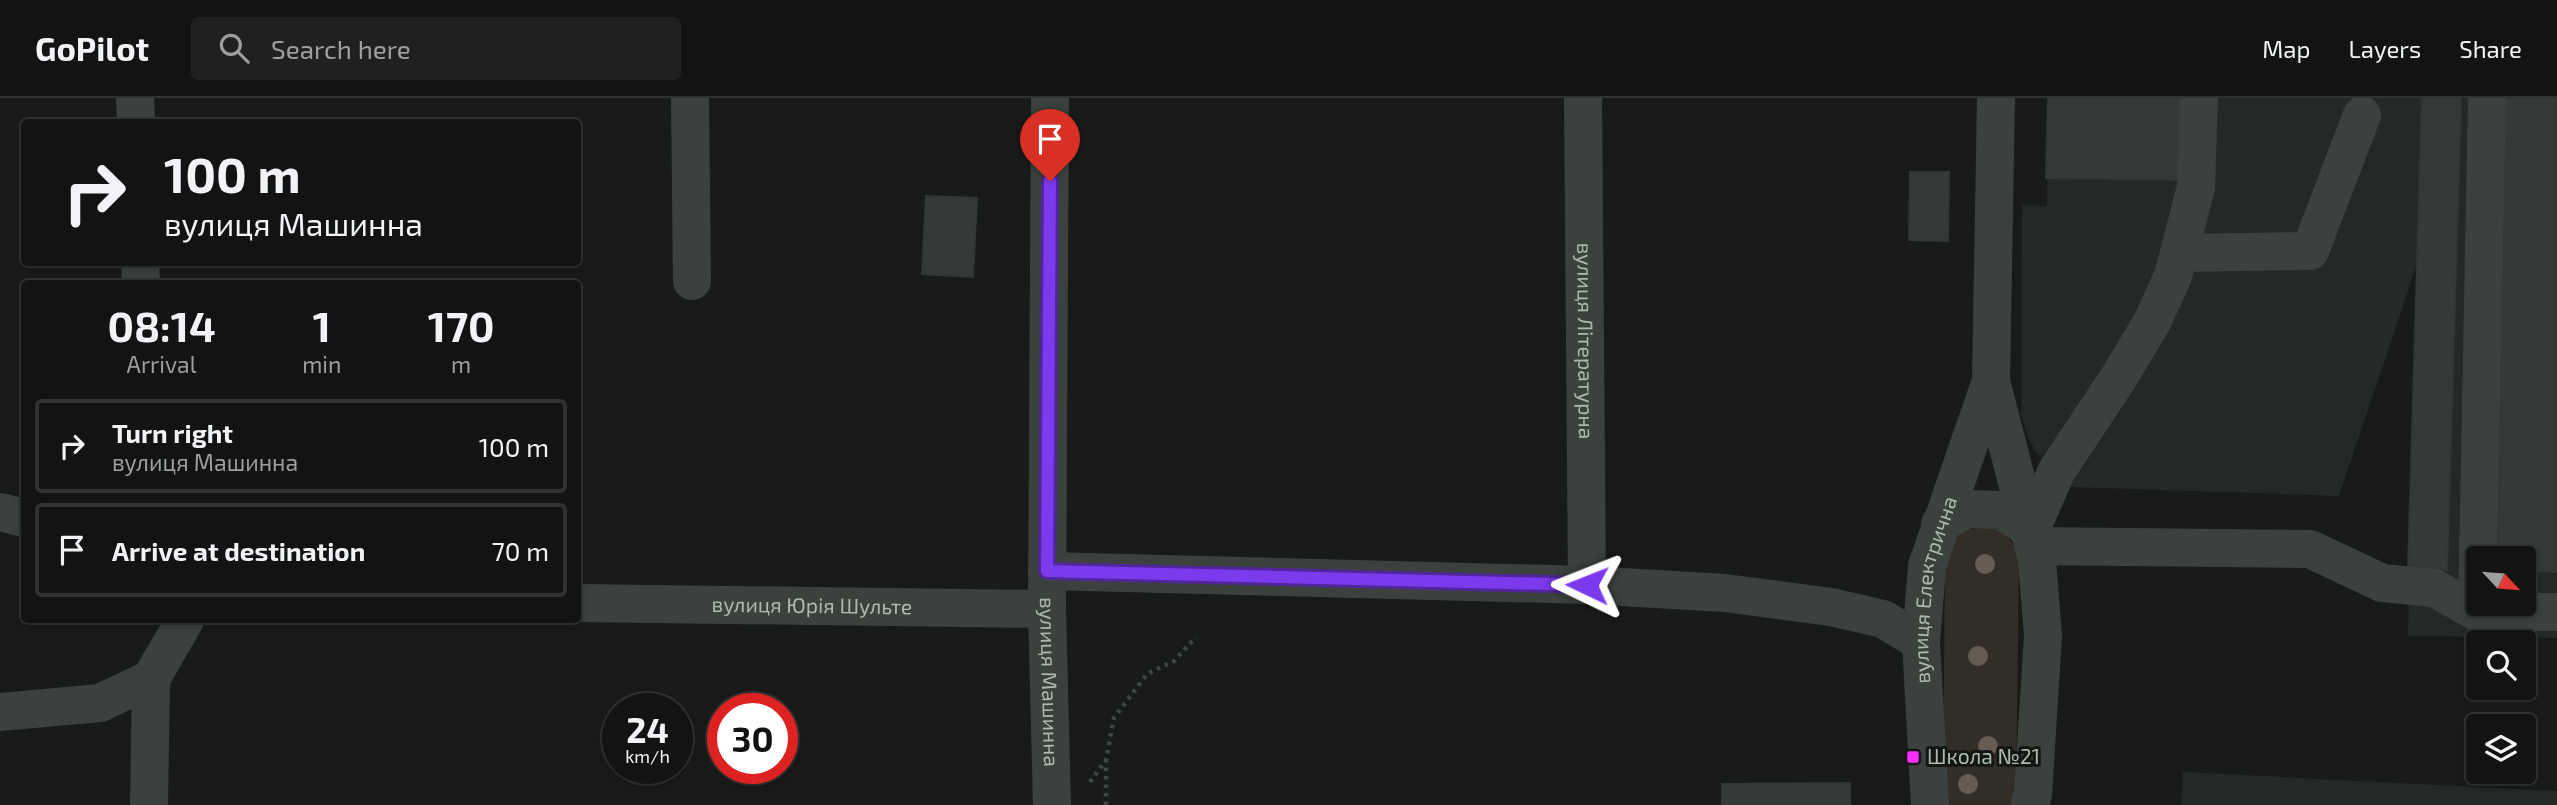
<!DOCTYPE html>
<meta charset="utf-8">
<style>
:root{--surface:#121413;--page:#1f2121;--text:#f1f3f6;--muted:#9c9ea0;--line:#313333}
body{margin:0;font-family:"Exo 2",sans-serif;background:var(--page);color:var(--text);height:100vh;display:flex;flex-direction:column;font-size:26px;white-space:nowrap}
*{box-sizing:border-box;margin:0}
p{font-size:23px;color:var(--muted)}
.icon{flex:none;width:38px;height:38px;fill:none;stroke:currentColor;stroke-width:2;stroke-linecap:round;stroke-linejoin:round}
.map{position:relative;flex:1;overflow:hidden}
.side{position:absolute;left:21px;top:182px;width:560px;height:343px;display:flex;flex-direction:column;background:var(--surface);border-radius:7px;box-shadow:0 4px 10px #0003,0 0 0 2px var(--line)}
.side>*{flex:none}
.guide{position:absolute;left:21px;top:21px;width:560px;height:147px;border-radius:7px;box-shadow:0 4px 10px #0003,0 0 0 2px var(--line);background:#121413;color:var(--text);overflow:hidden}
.needle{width:46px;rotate:116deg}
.buttons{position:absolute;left:2466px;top:448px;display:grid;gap:14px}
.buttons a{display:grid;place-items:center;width:70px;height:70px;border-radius:7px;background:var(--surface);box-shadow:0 4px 10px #0003,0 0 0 2px var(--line);font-size:35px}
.speed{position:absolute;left:602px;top:595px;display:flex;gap:14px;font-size:35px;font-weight:700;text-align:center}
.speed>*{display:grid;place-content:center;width:91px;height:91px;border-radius:50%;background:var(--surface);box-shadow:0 4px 10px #0003,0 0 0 2px var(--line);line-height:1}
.speed small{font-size:18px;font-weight:400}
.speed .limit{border:10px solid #d22;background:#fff;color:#111}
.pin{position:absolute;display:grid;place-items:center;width:60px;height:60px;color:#fff;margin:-72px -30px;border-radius:50% 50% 50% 0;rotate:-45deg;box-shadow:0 0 7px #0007}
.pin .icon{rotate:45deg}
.me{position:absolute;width:77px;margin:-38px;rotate:272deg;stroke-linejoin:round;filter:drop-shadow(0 0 5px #0008)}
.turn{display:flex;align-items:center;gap:24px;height:147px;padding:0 28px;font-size:32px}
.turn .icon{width:91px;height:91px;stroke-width:2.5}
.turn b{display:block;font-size:49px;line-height:60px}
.eta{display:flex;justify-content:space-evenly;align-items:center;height:119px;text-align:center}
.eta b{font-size:42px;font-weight:700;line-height:49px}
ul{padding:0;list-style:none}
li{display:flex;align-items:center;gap:21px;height:94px;margin:0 14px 10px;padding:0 14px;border:4px solid var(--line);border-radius:7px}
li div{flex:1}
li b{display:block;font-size:26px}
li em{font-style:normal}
header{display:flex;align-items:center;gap:42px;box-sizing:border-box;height:98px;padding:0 35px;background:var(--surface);border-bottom:2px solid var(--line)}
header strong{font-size:33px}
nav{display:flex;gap:38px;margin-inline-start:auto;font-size:24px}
.search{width:490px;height:63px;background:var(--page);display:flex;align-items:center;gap:18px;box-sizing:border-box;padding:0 24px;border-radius:7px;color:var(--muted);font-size:26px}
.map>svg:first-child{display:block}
</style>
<header>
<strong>GoPilot</strong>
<div class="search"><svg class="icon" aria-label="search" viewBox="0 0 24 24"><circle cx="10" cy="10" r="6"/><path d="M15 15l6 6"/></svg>Search here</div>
<nav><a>Map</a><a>Layers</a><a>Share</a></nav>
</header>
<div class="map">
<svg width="2557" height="707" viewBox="0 0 2557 707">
<rect width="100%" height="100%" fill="#181b19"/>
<!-- built -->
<g fill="#242826" fill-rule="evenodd">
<path d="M2048,0H2557V540L2408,538L2417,166L2339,398L2071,389L2035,353L2027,336L2021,317L2022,107L2047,108ZM2478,460H2524V506H2478Z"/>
<polygon points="2183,674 2557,693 2557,707 2181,707"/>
</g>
<!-- green -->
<path fill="#332d28" d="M1991,429C2008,436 2015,446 2019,463L2016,695L2011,707H1949L1943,688L1945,468C1958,436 1953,431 1991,429Z"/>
<!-- building -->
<g fill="#353a37" stroke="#323734" stroke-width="2">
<polygon points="2048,0 2188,0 2186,82 2046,80"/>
<polygon points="2422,0 2461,0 2447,472 2408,471"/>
<polygon points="2505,0 2557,0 2557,474 2532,473 2531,498 2524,498 2524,460 2498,460"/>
<polygon points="1910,74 1949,74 1948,143 1909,142"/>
<polygon points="926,98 977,100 973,179 922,176"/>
<polygon points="1850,685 1850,707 1722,707 1722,686"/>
</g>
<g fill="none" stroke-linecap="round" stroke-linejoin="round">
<!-- path -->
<g stroke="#3f4740" stroke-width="4.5" stroke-dasharray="3.5 5" stroke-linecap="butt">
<polyline points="1090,684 1106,662 1114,620 1147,576 1174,563 1196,539"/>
<polyline points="1106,707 1106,662"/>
</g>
<!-- minor -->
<g stroke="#3b423d" stroke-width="38">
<polyline points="135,0 136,24"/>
<polyline points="690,0 692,183"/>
<path id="s1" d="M1050,0L1047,511L1052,707"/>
<path id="s2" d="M1583,0L1587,487"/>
<polyline points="1996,0 1991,283 2037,462 2043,538 2033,696 2030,707"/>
<polyline points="2179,155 2310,153 2362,17"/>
<polyline points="140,164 141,186"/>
<polyline points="0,414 24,420"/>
<polyline points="1940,426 1967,411 2001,412 2031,432 2056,374 2119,279 2152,224 2173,178 2196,89 2199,0"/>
<polyline points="2034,448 2310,451 2382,485 2434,490 2477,514 2557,514"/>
<polyline points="1047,473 1587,487 1725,495 1831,509 1883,521 1921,544"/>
<path id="s3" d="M578,505L1047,511"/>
<polyline points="2477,514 2487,0"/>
<polyline points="0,614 100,605 151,581 185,522"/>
<polyline points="149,707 151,581 161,563"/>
<path id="s4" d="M1930,707L1921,544L1927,468L1991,283"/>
</g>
</g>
<!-- trees -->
<g fill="#675c52">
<circle cx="1985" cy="466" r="10"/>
<circle cx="1978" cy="558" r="10"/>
<circle cx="1988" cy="648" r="10"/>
<circle cx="1968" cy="686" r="10"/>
</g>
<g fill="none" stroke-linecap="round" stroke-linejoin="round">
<defs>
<polyline id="route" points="1050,83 1047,473 1587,487"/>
</defs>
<!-- route casing -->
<use href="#route" stroke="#51269a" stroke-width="18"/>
<!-- route -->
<use href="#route" stroke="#7c3aed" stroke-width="12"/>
</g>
<!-- markers -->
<rect fill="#fd2ef9" stroke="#131614" stroke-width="2.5" x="1906" y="652" width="14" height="14" rx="3.5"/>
<g text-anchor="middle" stroke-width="6" stroke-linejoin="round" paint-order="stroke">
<!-- street labels -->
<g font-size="21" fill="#aabbab" stroke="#131614">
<text dy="7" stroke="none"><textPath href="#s2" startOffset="243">вулиця Літературна</textPath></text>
<text dy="7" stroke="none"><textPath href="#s4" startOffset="217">вулиця Електрична</textPath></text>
<text dy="7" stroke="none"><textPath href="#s3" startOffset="234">вулиця Юрія Шульте</textPath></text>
<text dy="7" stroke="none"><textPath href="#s1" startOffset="584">вулиця Машинна</textPath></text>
</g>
<!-- poi labels -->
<g font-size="21" fill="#aabbab" stroke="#131614" text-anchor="start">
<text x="1927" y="666">Школа №21</text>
</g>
</g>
</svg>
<div class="buttons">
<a><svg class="needle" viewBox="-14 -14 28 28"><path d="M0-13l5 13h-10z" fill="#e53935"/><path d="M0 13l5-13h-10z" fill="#9c9ea0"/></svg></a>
<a><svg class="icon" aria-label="search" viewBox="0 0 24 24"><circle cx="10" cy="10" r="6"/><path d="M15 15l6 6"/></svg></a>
<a><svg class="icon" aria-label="layers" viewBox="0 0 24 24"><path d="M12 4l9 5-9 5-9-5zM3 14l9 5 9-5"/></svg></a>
</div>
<div class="speed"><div>24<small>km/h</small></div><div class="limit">30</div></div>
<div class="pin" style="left:1050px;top:83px;background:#d93025"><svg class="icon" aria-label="arrive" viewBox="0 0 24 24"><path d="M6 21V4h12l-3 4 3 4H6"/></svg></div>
<svg class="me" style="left:1587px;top:487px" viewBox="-20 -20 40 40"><path d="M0-17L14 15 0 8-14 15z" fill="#7c3aed" stroke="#fff" stroke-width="4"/></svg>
<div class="guide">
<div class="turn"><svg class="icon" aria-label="right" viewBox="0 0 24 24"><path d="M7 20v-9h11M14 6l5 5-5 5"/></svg><div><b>100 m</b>вулиця Машинна</div></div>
</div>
<section class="side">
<div class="eta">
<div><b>08:14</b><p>Arrival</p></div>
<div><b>1</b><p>min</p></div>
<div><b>170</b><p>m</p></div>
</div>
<ul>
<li><svg class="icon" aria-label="right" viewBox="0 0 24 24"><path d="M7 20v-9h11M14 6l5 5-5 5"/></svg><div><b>Turn right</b><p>вулиця Машинна</p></div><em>100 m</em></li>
<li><svg class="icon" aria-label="arrive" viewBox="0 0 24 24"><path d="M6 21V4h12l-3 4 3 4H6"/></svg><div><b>Arrive at destination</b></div><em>70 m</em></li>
</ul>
</section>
</div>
